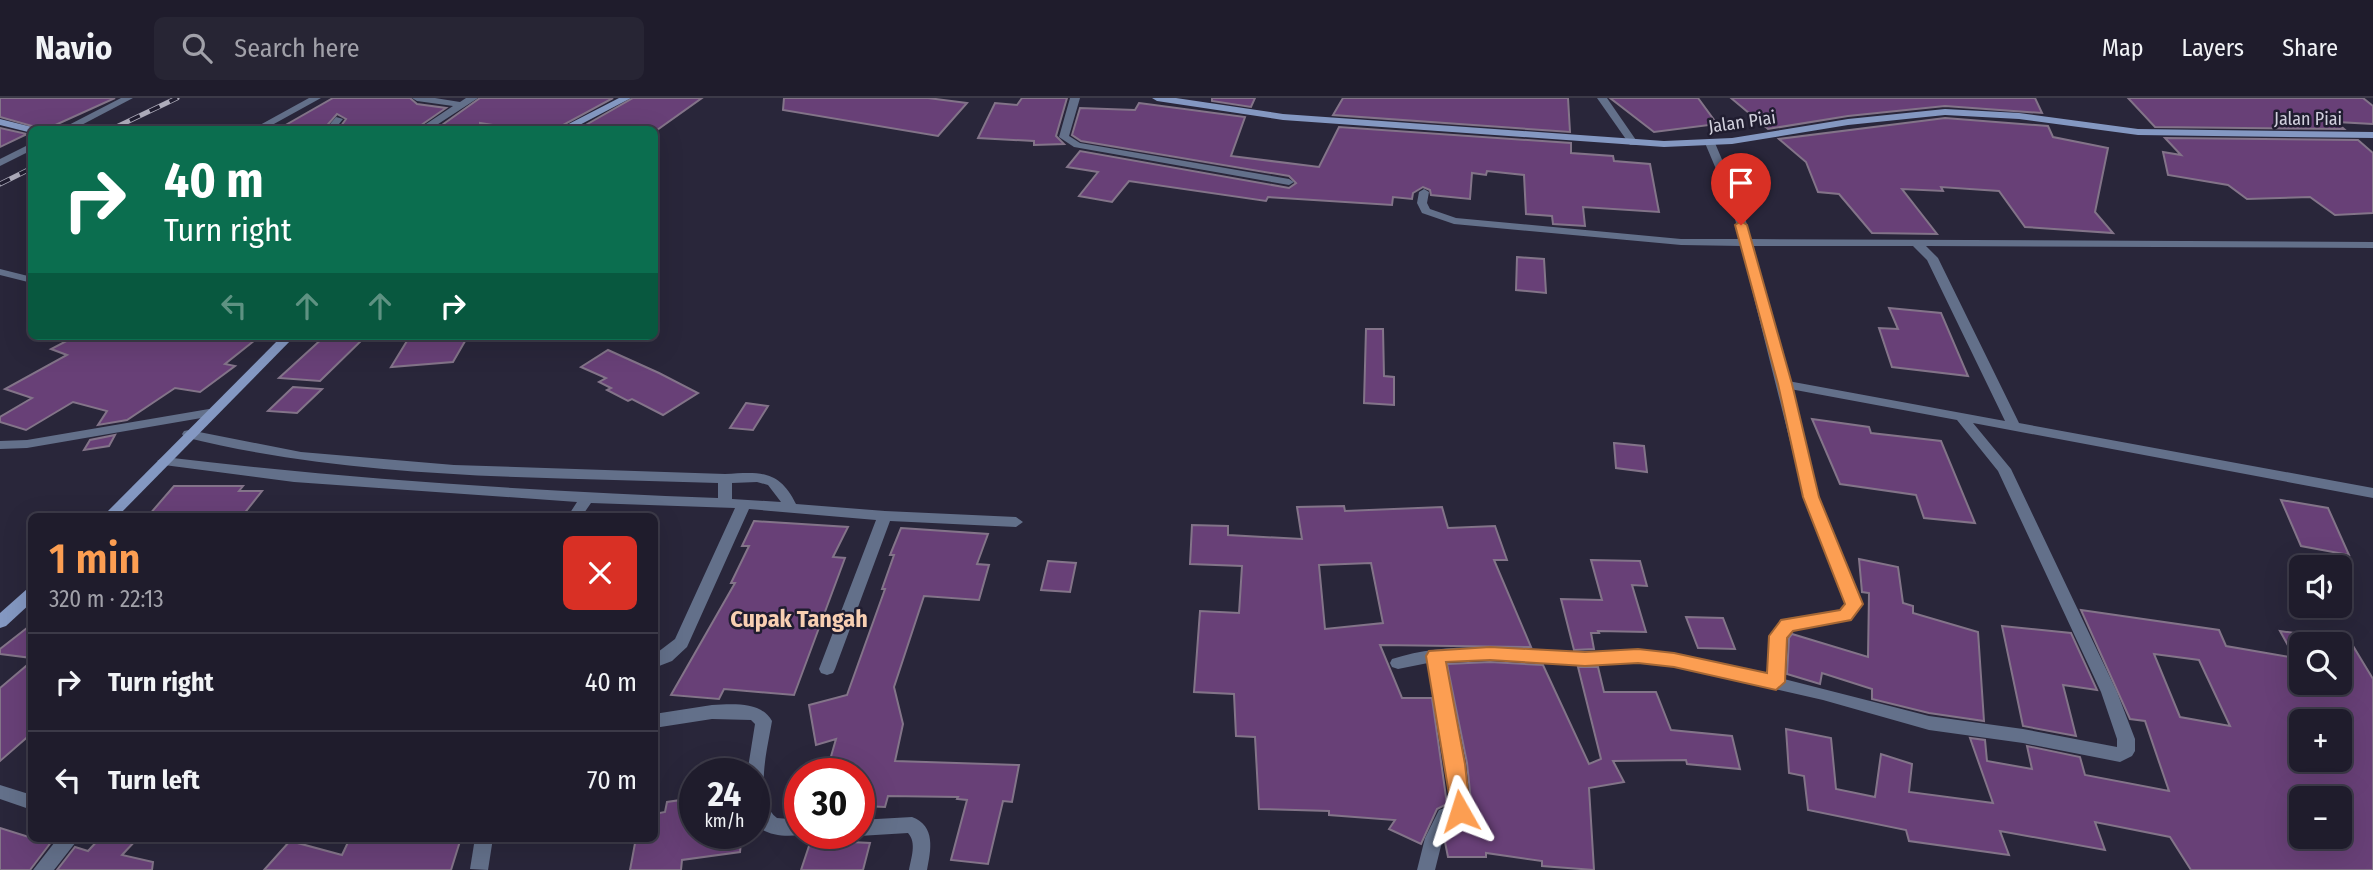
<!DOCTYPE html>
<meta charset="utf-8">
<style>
:root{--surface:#1f1c2c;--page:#272534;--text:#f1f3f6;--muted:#a1a1a9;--line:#3c3a48;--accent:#fc9e52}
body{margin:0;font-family:"Fira Sans Condensed",sans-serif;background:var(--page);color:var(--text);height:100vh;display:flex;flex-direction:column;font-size:26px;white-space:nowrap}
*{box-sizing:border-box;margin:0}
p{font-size:23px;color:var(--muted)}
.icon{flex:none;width:38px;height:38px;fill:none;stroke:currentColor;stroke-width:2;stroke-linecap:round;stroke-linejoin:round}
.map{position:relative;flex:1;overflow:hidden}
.sheet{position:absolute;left:28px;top:415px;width:630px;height:329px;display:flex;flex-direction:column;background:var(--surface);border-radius:10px;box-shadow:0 7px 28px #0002,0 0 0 2px var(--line)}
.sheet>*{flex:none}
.banner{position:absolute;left:28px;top:28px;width:630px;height:214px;border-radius:10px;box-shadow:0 7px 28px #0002,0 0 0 2px var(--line);background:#0b6e4f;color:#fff;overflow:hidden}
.buttons{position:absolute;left:2289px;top:457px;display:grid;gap:14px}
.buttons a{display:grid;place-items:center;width:63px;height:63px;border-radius:10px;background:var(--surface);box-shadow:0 7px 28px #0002,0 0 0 2px var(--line);font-size:35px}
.speed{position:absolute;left:679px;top:660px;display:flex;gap:14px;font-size:35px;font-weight:700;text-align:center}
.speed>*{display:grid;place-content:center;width:91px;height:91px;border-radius:50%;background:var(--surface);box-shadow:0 7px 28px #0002,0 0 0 2px var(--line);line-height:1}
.speed small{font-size:18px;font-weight:400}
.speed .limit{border:10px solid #d22;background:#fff;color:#111}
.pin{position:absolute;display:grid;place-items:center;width:60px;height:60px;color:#fff;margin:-72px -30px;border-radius:50% 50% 50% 0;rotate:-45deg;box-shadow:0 0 7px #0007}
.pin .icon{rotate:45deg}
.me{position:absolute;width:77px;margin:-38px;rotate:354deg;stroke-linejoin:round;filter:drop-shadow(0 0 5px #0008)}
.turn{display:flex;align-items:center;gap:24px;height:147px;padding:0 21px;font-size:32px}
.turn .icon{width:91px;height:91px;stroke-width:2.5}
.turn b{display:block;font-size:49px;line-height:60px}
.lanes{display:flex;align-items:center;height:66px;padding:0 21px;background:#0003;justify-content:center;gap:35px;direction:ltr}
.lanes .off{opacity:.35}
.round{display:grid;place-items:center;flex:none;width:74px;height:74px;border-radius:10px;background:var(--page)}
.headline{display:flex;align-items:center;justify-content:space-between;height:119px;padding:0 21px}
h1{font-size:42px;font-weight:600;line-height:52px;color:var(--accent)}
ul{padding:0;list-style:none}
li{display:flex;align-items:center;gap:21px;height:98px;padding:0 21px;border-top:2px solid var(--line)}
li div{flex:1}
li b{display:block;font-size:26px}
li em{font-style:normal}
header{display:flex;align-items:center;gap:42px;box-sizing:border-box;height:98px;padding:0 35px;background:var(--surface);border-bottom:2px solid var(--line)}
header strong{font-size:33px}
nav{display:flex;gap:38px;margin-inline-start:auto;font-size:24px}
.search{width:490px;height:63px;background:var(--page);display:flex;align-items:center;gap:18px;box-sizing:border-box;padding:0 24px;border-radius:10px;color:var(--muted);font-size:26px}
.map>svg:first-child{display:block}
</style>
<header>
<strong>Navio</strong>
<div class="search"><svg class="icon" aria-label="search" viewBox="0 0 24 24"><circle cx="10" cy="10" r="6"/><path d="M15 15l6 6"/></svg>Search here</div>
<nav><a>Map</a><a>Layers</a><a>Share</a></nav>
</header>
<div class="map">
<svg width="2373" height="772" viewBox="0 0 2373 772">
<rect width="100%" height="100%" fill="#29263a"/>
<!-- building -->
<g fill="#684077" stroke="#837489" stroke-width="2" fill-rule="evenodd">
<polygon points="0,0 115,0 51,29 39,30 0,19"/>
<polygon points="333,0 410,0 417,6 446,10 414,32 338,32 346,21 337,16 323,32 277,32"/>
<polygon points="480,0 613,0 554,32 524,32 480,25 480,32 435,32"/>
<polygon points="633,0 702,0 657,32 577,32"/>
<polygon points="784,0 928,0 967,5 938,38 783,12"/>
<polygon points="1022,0 1067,0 1056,38 1064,46 1034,47 1034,43 978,40 995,5 1017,7"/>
<polygon points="1212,0 1255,0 1251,9 1212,3"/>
<polygon points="1343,0 1568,0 1570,34 1333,17"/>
<polygon points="1610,0 1698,0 1717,26 1654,34"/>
<polygon points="1731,0 2035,0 2042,15 1945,8 1848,18 1768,31"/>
<polygon points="2128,0 2363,0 2373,8 2373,26 2336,24 2344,31 2155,29"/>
<polygon points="1139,5 1245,19 1231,58 1319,69 1339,29 1571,45 1571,55 1613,58 1614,63 1650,66 1659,114 1583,109 1585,128 1553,126 1552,118 1526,116 1524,77 1487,73 1486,77 1472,75 1470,101 1431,97 1430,92 1423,89 1413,95 1412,101 1393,99 1392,107 1268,99 1266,103 1129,83 1112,104 1079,98 1098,74 1067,69 1080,53 1289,90 1296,85 1289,78 1081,43 1072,37 1080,10 1135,12"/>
<polygon points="1945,20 2048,28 2053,39 2108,50 2095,114 2113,135 2025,129 1999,93 1941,89 1943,93 1902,91 1937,136 1872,135 1839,96 1818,94 1806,64 1779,41"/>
<polygon points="0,30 27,36 0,49"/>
<polygon points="2165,40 2358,42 2373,55 2373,115 2335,117 2310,99 2247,101 2228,87 2168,77 2163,54 2181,57"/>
<polygon points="1517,159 1544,161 1546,195 1516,192"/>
<polygon points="1889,210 1941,215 1968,278 1892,269 1879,230 1898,231"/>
<polygon points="1366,231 1383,231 1384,278 1394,279 1394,307 1364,305"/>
<polygon points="76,238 260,238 225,266 235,268 200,294 175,290 127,322 98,327 107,313 73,304 26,332 0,324 0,319 32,300 5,291 67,257 51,251"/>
<polygon points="325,238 366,238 320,283 279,280"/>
<polygon points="410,238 468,238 453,264 391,269"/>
<polygon points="608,252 659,275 698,295 663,317 632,301 628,303 607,292 611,290 599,284 606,280 581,269"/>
<polygon points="293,289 322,291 297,315 268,313"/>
<polygon points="746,305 768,308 753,332 730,330"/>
<polygon points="1812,321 1869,329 1871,335 1941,343 1975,425 1924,420 1916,397 1840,386"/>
<polygon points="115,337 109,348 84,352 90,342"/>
<polygon points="1614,345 1644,348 1647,374 1616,370"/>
<polygon points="174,388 243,388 239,393 262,393 243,417 149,417"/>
<polygon points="2281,402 2328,410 2349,457 2301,448"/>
<path d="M1344,408L1345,413L1442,409L1448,430L1495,428L1507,462H1494L1531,549L1380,547L1402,600H1432L1447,706L1437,711L1421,746L1389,731L1395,722L1329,717V713L1259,711L1255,639L1236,638L1234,596L1194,594L1200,513L1239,515L1242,468L1190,466L1192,427L1228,428V437L1302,441L1297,409ZM1371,465L1383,525L1325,531L1319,467Z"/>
<polygon points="754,423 848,429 833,459 845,460 794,597 724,591 719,601 671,597 735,485 731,485 749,448 742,448"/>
<polygon points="901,430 988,436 977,466 989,467 979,502 924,498 894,589 903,626 895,663 1019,667 1012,704 1003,703 988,766 951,762 967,702 957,701 958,699 888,698 885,709 863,708 866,692 859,692 859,676 826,676 836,641 816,647 809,607 847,597 885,491 882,491 894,457 890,457"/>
<polygon points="1859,461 1898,469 1903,505 1913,508 1913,515 1978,534 1984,623 1929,615 1872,601 1872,591 1822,575 1820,586 1787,576 1789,540 1792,536 1868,559 1869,495 1862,494"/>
<polygon points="1591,462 1640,463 1647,488 1632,487 1646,534 1598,533 1599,535 1591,535 1594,551 1574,552 1561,501 1602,502"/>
<polygon points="1048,463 1076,465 1070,494 1041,492"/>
<path d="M2081,512L2219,532L2226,548L2295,560L2280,533L2350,543L2373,581V772H2191L2170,739L2095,724L2105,752L2000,733L2009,757L1909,743L1906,732L1808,712L1804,678L1789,675L1786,631L1831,640L1836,691L1875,699L1881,656L1912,666L1909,694L1993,705L1970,640L1985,642L1987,663L2032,671L2027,648L2080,659L2085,677L2169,693L2145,623L2130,621ZM2301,546H2340V584H2301ZM2154,556L2199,562L2230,628L2180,619ZM2301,623H2340V662H2301ZM2301,700H2340V738H2301Z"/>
<polygon points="1686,519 1723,520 1735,551 1698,550"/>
<polygon points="32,526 32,560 0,556 0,551"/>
<polygon points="2002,528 2071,535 2097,592 2063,587 2076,638 2023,628"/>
<polygon points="32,563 32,635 0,663 0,590"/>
<polygon points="1490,564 1543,567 1589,666 1601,661 1578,569 1598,569 1604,594 1656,594 1671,632 1732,638 1740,671 1687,666 1686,662 1613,663 1624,684 1589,690 1594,772 1542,768 1542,763 1486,755 1486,759 1448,759 1445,744 1453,725 1467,720 1472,713 1467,665 1447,566"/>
<polygon points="695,700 695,735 742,735 740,754 682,762 681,772 630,772 636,740 654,740 654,716 665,714 667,704"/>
<polygon points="0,730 32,740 52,743 30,772 0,772"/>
<polygon points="100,740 138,740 122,757 153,764 152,772 57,772 75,749 88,753"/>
<polygon points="350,740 461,740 451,772 264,772 290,743 342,757"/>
<polygon points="811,742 870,745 863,772 801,772"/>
</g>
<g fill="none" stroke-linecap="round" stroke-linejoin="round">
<!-- lane -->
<g fill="#63708a" fill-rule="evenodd">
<polygon points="336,19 343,21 334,32 325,32"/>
<polygon points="0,171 32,179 32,185 0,177"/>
<polygon points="209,311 215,315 213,318 27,350 0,351 0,343 27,342"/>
</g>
<!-- street -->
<g fill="#63708a" fill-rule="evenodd">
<polygon points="121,0 133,0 72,32 59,32"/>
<polygon points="309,0 321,0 263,32 251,32"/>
<polygon points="412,0 435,0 460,4 466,0 478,0 429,32 417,32 453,8 417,3"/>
<polygon points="1070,0 1080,0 1069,38 1080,45 1289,81 1294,84 1289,87 1074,49 1059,39"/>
<polygon points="1597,0 1607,0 1638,45 1636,47 1630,47"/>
<path d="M1710,42L1715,45L1742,109L1751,141L2373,144V150L1926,148L1938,160L2019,325L2373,390V400L1973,325L2011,371L2117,594L2135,641V653L2132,658L2120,664L2023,645L1929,632L1823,602L1674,568L1638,564L1585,567L1490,561L1444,564L1464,666L1469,713L1466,718L1451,723L1443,740L1435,772H1417L1425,740L1439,712L1450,708L1446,666L1428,565L1398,571L1392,569L1390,565L1392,561C1448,543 1510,550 1568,554C1591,555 1614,552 1637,552C1681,552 1726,568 1768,577L1770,538L1781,523L1840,512L1846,505L1804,399L1741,148L1681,147L1454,126L1422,115L1417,105L1419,94L1424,91L1429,94L1427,105L1430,111L1456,120L1681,141H1740L1732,109L1705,45ZM1752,148H1913L1927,162L2005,323L1788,283ZM1790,291L1957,322L1998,373L2101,594L2117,641V649L2023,631L1929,618L1784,581L1786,539L1792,532L1851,521L1862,506L1818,399Z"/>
<polygon points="32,45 32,52 0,68 0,61"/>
<path d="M189,332L301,354L454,367L725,376C759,374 779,371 796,406L885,413L1016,419L1023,424L1016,429L890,423L835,571L833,575L827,577L821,575L819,571L876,422L749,411L687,549L672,563L654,570V557L675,541L735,410L591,405L582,418H568L577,404L294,384L164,367L157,363L164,359C348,381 533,393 718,400V385C543,379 355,382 184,339L182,336L184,333ZM757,384L768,387L781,404L732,401V385Z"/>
<path d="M712,607C732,606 761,603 772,623C768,649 753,702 777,720L800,722V735H806C793,740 760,739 754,722C751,712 754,687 754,676H747L755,626L751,622L712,621L654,630V616Z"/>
<polygon points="0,687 32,697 32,712 0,701"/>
<path d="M912,719C936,728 931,752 927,772H909C911,760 917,745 908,735L859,738L852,735H859V722Z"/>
<polygon points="58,740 79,740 54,772 33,772"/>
<polygon points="475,740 493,740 488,772 470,771"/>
</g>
<!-- secondary -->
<g fill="#8498c2" fill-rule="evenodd">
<polygon points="619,0 631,0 570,32 557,32"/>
<polygon points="1152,0 1176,0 1283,16 1664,43 1732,40 1848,21 1945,11 2019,15 2138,31 2373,34 2373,40 2138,37 2019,21 1945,17 1848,27 1732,46 1664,49 1283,22 1157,3"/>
<polygon points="0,21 36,30 37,32 32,32 32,35 0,27"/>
<polygon points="282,238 295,238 118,418 103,418"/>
<polygon points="32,490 32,504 6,528 0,530 0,515 27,491"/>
</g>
<defs>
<g id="rail">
<polyline points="110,32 177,0"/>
<polyline points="0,86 32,70"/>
</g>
</defs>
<!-- rail casing -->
<use href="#rail" stroke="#aeacbb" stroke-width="5"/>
<!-- rail -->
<use href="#rail" stroke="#201d30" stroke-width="3.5" stroke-dasharray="11" stroke-linecap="butt"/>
</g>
<!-- route -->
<polygon fill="#fc9e52" stroke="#a46735" stroke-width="2" points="1741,123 1747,127 1792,286 1819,399 1863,506 1851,522 1793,533 1787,540 1785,584 1776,592 1674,569 1638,565 1585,568 1490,562 1446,564 1465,666 1470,713 1467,720 1460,722 1453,720 1426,558 1429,553 1490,549 1585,554 1638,551 1674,555 1767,575 1769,538 1781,522 1840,512 1845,506 1803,399 1778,286 1735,127"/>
<g text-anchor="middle" stroke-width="5" stroke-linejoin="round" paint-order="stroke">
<!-- far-street labels -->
<g font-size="18" fill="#d2d1de" stroke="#201d30">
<text x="2308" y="27">Jalan Piai</text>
<text transform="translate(1742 24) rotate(-8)" y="6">Jalan Piai</text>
</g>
<!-- quarter labels -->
<g font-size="24" font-weight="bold" fill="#f8cfb2" stroke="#201d30">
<text x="799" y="529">Cupak Tangah</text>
</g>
</g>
</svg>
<div class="buttons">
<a><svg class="icon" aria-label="sound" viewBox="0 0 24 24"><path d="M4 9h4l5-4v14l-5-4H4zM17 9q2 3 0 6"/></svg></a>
<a><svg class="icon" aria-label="search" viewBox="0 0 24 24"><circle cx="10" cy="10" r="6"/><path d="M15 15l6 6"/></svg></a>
<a>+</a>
<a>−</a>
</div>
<div class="speed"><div>24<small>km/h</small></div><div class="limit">30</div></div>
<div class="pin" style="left:1741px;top:127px;background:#d93025"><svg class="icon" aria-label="arrive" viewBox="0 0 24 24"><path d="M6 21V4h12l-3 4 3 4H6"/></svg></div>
<svg class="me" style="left:1460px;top:713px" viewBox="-20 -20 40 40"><path d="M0-17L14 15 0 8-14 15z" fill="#fc9e52" stroke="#fff" stroke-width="4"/></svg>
<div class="banner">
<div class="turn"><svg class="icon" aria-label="right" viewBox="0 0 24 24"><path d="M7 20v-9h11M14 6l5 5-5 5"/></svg><div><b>40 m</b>Turn right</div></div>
<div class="lanes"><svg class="icon off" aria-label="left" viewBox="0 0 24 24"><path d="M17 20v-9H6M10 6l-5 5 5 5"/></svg><svg class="icon off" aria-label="ahead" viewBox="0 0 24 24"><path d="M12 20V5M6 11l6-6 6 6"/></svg><svg class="icon off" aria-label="ahead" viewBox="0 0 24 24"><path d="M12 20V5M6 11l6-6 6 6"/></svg><svg class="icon" aria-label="right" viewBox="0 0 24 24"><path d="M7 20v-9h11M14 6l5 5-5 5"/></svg></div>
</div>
<section class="sheet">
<div class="headline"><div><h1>1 min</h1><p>320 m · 22:13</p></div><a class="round" style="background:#d93025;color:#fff"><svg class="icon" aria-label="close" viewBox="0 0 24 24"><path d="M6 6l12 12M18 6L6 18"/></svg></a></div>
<ul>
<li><svg class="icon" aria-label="right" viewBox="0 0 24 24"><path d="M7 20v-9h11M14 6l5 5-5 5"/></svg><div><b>Turn right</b></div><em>40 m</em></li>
<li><svg class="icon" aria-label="left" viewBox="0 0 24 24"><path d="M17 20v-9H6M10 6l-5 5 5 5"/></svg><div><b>Turn left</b></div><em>70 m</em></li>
</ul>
</section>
</div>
